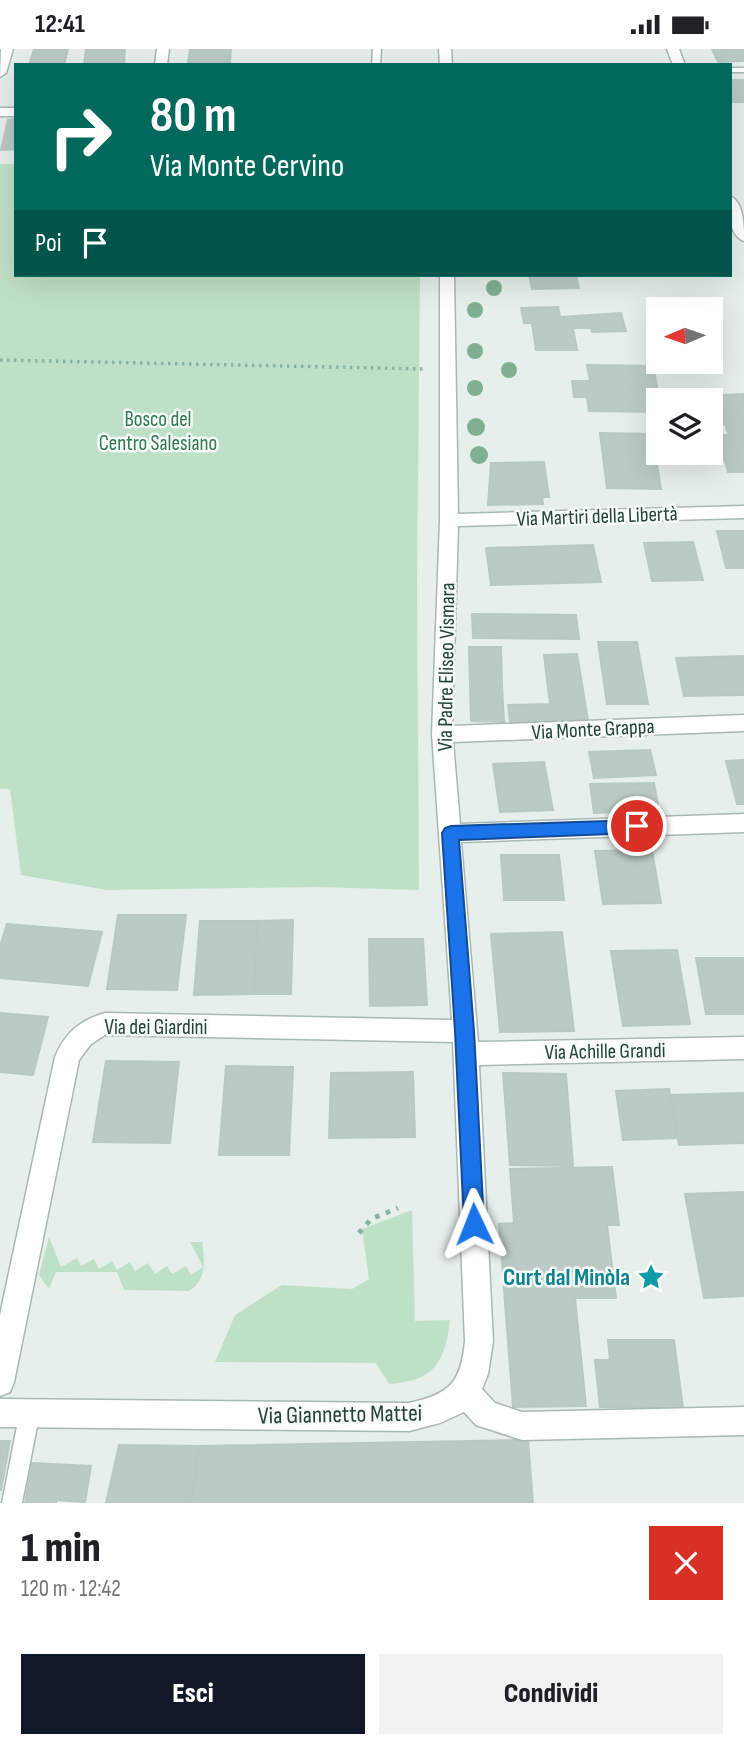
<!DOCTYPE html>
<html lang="it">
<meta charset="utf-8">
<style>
:root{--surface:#fff;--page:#f2f2f2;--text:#202124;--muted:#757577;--accent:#111827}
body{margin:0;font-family:"Sofia Sans Condensed",sans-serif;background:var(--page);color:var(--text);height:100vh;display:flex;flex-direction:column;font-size:26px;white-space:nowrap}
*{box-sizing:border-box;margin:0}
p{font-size:23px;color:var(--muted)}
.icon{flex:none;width:38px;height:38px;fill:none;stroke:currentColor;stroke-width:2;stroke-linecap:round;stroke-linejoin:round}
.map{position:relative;height:1454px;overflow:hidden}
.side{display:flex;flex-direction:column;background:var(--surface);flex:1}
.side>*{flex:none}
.guide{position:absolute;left:14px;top:14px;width:718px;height:214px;border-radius:0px;box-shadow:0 7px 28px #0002;background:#00695c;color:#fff;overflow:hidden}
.needle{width:46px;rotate:268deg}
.fabs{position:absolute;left:646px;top:248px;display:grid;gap:14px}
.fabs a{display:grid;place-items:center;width:77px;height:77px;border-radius:0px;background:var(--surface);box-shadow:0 7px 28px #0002;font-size:35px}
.pin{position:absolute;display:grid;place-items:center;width:60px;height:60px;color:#fff;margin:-30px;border:4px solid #fff;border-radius:50%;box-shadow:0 2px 7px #0007}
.me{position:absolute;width:77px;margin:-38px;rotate:358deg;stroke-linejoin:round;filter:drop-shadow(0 0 5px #0008)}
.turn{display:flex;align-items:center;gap:24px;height:147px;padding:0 21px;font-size:32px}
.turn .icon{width:91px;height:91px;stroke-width:2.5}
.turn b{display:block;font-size:49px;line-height:60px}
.then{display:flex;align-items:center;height:66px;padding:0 21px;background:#0003;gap:14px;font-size:26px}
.round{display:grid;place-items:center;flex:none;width:74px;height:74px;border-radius:0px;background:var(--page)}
.overview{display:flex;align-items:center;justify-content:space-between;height:119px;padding:0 21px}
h1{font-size:42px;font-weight:800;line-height:52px}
.cta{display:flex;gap:14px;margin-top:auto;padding:14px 21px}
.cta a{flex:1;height:80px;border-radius:0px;background:var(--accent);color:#fff;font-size:28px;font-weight:800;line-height:80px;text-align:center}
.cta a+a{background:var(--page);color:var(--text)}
.status{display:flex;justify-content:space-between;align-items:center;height:49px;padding:0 35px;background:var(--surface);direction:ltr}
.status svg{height:19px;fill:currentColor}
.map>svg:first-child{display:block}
</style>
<div class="status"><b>12:41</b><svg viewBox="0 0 49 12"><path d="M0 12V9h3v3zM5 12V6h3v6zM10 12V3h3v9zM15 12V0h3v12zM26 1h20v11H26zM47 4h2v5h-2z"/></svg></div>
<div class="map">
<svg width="744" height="1454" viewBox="0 0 744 1454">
<rect width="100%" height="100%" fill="#e6efeb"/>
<!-- green -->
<g fill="#bfe0c8">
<polygon points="0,115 16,115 16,226 420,226 417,533 419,841 316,838 107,841 21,826 10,740 0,740"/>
<path d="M412,1161L415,1272L450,1271C445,1315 433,1332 389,1335L376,1314L215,1313L235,1266L282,1236L352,1240L369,1230L362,1180Z"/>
<path d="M49,1188L61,1218L77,1209L81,1217L94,1210L99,1220L112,1212L117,1221L130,1213L135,1222L148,1214L155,1225L167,1217L172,1225L186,1217L191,1226L203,1218L190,1193H202C205,1211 207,1231 189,1242L124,1241L117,1223H56L49,1240L39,1226Z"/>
</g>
<!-- building -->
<g fill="#bbcac4" stroke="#b8c9c2" stroke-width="2">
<polygon points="34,0 68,0 64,16 29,16"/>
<polygon points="86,0 125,0 124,15 84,16"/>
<polygon points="190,0 231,0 230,14 188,14"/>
<polygon points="712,0 744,0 744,12 718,13"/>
<polygon points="730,31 744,31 744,53 733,53 730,46"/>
<polygon points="16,70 16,100 1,101 8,71"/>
<polygon points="529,226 576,226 579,239 532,240"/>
<polygon points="558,258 560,268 621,264 626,282 592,283 591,279 573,279 577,301 536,301 532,274 524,274 521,259"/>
<polygon points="587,316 653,317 660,352 658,363 589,362 587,348 574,348 572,332 590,332"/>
<polygon points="744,345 744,423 728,423 717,386 729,386 725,375 713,375 710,352 706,352 704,347"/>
<polygon points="600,384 652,385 661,440 607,439"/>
<polygon points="544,413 549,448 542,448 543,455 488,456 491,414"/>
<polygon points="717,482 744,482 744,519 726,519"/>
<polygon points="693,493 703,531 652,532 644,494"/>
<polygon points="593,496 601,533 491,536 486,499"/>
<polygon points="472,565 576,566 579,590 473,589"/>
<polygon points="598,593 637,593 648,655 607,655"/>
<polygon points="469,598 501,598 502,636 470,636"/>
<polygon points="577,605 588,671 510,673 508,656 550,655 544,606"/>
<polygon points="744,607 744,646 684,647 676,609"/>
<polygon points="470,636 502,636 504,673 471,672"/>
<polygon points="650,701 656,726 594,729 589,703"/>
<polygon points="744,711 744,755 737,755 726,712"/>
<polygon points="544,713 553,761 500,763 493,715"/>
<polygon points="654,734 659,762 594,764 590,735"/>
<polygon points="652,801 661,854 603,855 595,802"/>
<polygon points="501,806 559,806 564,851 504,851"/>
<polygon points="118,866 186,866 177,941 107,940"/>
<polygon points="293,871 291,945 254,945 257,872"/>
<polygon points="200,872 257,872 254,945 194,946"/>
<polygon points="7,875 102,883 88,937 0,929 0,898"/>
<polygon points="562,883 574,982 500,983 491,885"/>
<polygon points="369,890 423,890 427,956 370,957"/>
<polygon points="677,901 690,975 623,977 611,902"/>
<polygon points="696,909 744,909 744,965 706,965"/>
<polygon points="0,964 48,968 33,1026 0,1023"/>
<polygon points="106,1012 179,1013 170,1094 93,1093"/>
<polygon points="226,1017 293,1018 289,1106 219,1106"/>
<polygon points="413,1023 415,1088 329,1089 331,1024"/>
<polygon points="503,1024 566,1025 573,1117 510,1116"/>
<polygon points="669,1040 677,1089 623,1091 616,1042"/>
<polygon points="744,1044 744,1094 679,1096 670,1046"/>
<polygon points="612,1118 619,1176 607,1176 616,1249 575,1249 586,1357 513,1358 499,1175 514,1174 510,1120"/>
<polygon points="744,1143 744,1247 704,1249 685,1145"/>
<polygon points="608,1291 674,1291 683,1359 600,1358 595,1311 610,1311"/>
<polygon points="528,1391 533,1454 191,1454 199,1397"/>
<polygon points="0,1392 10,1392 1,1441 0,1441"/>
<polygon points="119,1396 199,1397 191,1454 106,1454"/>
<polygon points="32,1414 91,1417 85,1453 56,1451 56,1454 25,1454"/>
</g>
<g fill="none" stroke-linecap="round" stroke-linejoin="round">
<defs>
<g id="lane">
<polygon points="373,0 381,0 380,16 372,16"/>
<rect x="730" y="19" width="14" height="4"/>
<polygon points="30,1352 37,1355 40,1362 22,1454 2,1454 20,1362 23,1355"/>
</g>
<g id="street">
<polygon points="1,0 13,0 6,24 0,28"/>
<polygon points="157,0 169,0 167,16 155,16"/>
<polygon points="439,0 451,0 452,16 440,16"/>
<polygon points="667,0 679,0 685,16 673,16"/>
<rect x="0" y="59" width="16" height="8"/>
<path d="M730,147C744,153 744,178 744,192C728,186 729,161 730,147Z"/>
<path d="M440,226H454L458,465L744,457V469L458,477L452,677L744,666V682L453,693L460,775L744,765V783L461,793L478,993L744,988V1010L479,1016L493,1292L488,1325L482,1340L495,1354L522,1363L744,1358V1386L522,1391L476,1376L464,1363L440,1374L409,1382L0,1378V1350L409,1354C450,1345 461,1334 465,1292L453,993L105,986L91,995L79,1011L14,1333L10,1343L0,1347V1266L55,1008C65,984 80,971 105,964L452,971L432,685L440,471Z"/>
</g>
</defs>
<!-- lane casing -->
<use href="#lane" stroke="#a8b8b2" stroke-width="3"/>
<!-- street casing -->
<use href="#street" stroke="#a8b8b2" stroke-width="3"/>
<!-- path-far1 -->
<polyline stroke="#86b3a5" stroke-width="3.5" stroke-dasharray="2.5 4.5" stroke-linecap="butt" points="0,311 426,320"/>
<!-- path -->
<polyline stroke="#86b3a5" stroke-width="5" stroke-dasharray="4.5 7" stroke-linecap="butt" points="359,1184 371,1170 398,1159"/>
<!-- lane -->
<use href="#lane" fill="#fff" fill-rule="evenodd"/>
<!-- street -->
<use href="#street" fill="#fff" fill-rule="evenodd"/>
</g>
<!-- trees -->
<g fill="#80af93">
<circle cx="494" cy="239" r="8"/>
<circle cx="475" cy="261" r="8"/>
<circle cx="475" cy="302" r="8"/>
<circle cx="509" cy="321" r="8"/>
<circle cx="475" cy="339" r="8"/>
<circle cx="476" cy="378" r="9"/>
<circle cx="479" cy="406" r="9"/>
</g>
<!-- route -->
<polygon fill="#1a73e8" stroke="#114b97" stroke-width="2" points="637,771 643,773 646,777 643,782 637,784 459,791 474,982 484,1175 481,1182 474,1185 467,1182 464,1175 455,982 442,784 445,779 451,777"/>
<!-- icons -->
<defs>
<symbol id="sight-bare" viewBox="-9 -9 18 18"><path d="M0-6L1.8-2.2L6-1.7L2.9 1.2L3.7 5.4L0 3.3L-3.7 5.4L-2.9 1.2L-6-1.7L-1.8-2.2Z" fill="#0f9aa8" stroke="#f7fbf9" stroke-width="2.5" paint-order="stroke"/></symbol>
</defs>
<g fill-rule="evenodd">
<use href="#sight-bare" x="632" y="1209" width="38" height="38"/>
</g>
<g text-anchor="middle" stroke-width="5" stroke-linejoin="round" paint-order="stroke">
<!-- park labels -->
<g font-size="21" fill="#2d7a4b" stroke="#f7fbf9">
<text x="158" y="377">Bosco del<tspan x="158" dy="24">Centro Salesiano</tspan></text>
</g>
<!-- street labels -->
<g font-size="21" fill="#24423a" stroke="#f7fbf9">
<text transform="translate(597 467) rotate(-2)" y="7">Via Martiri della Libertà</text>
<text transform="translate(446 618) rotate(-89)" y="7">Via Padre Eliseo Vismara</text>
<text transform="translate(593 680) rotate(-3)" y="7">Via Monte Grappa</text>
<text x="156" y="985">Via dei Giardini</text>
<text transform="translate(605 1002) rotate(-1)" y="7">Via Achille Grandi</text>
</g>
<!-- near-culture labels -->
<g font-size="24" font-weight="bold" fill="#0d838f" stroke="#f7fbf9" text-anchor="end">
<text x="630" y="1236">Curt dal Minòla</text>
</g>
<!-- near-street labels -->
<g font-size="24" fill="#24423a" stroke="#f7fbf9">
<text transform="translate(340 1365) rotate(-1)" y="8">Via Giannetto Mattei</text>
</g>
</g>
</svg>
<div class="fabs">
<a><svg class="needle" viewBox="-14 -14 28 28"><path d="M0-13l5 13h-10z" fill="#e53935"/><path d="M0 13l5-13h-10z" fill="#757577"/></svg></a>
<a><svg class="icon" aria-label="layers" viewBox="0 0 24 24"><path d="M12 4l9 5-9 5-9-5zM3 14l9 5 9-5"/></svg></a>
</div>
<div class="pin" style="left:637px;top:777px;background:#d93025"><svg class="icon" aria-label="arrive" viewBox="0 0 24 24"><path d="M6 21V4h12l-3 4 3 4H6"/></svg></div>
<svg class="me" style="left:474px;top:1175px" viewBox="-20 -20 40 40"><path d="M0-17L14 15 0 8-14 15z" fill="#1a73e8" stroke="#fff" stroke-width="4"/></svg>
<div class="guide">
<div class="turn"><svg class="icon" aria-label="right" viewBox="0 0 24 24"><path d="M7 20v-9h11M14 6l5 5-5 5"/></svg><div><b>80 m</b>Via Monte Cervino</div></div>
<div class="then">Poi<svg class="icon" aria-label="arrive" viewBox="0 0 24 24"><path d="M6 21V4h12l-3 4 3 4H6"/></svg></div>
</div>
</div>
<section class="side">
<div class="overview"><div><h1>1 min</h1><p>120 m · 12:42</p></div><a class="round" style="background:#d93025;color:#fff"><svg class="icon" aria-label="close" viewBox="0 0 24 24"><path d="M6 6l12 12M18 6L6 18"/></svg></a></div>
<div class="cta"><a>Esci</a><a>Condividi</a></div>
</section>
